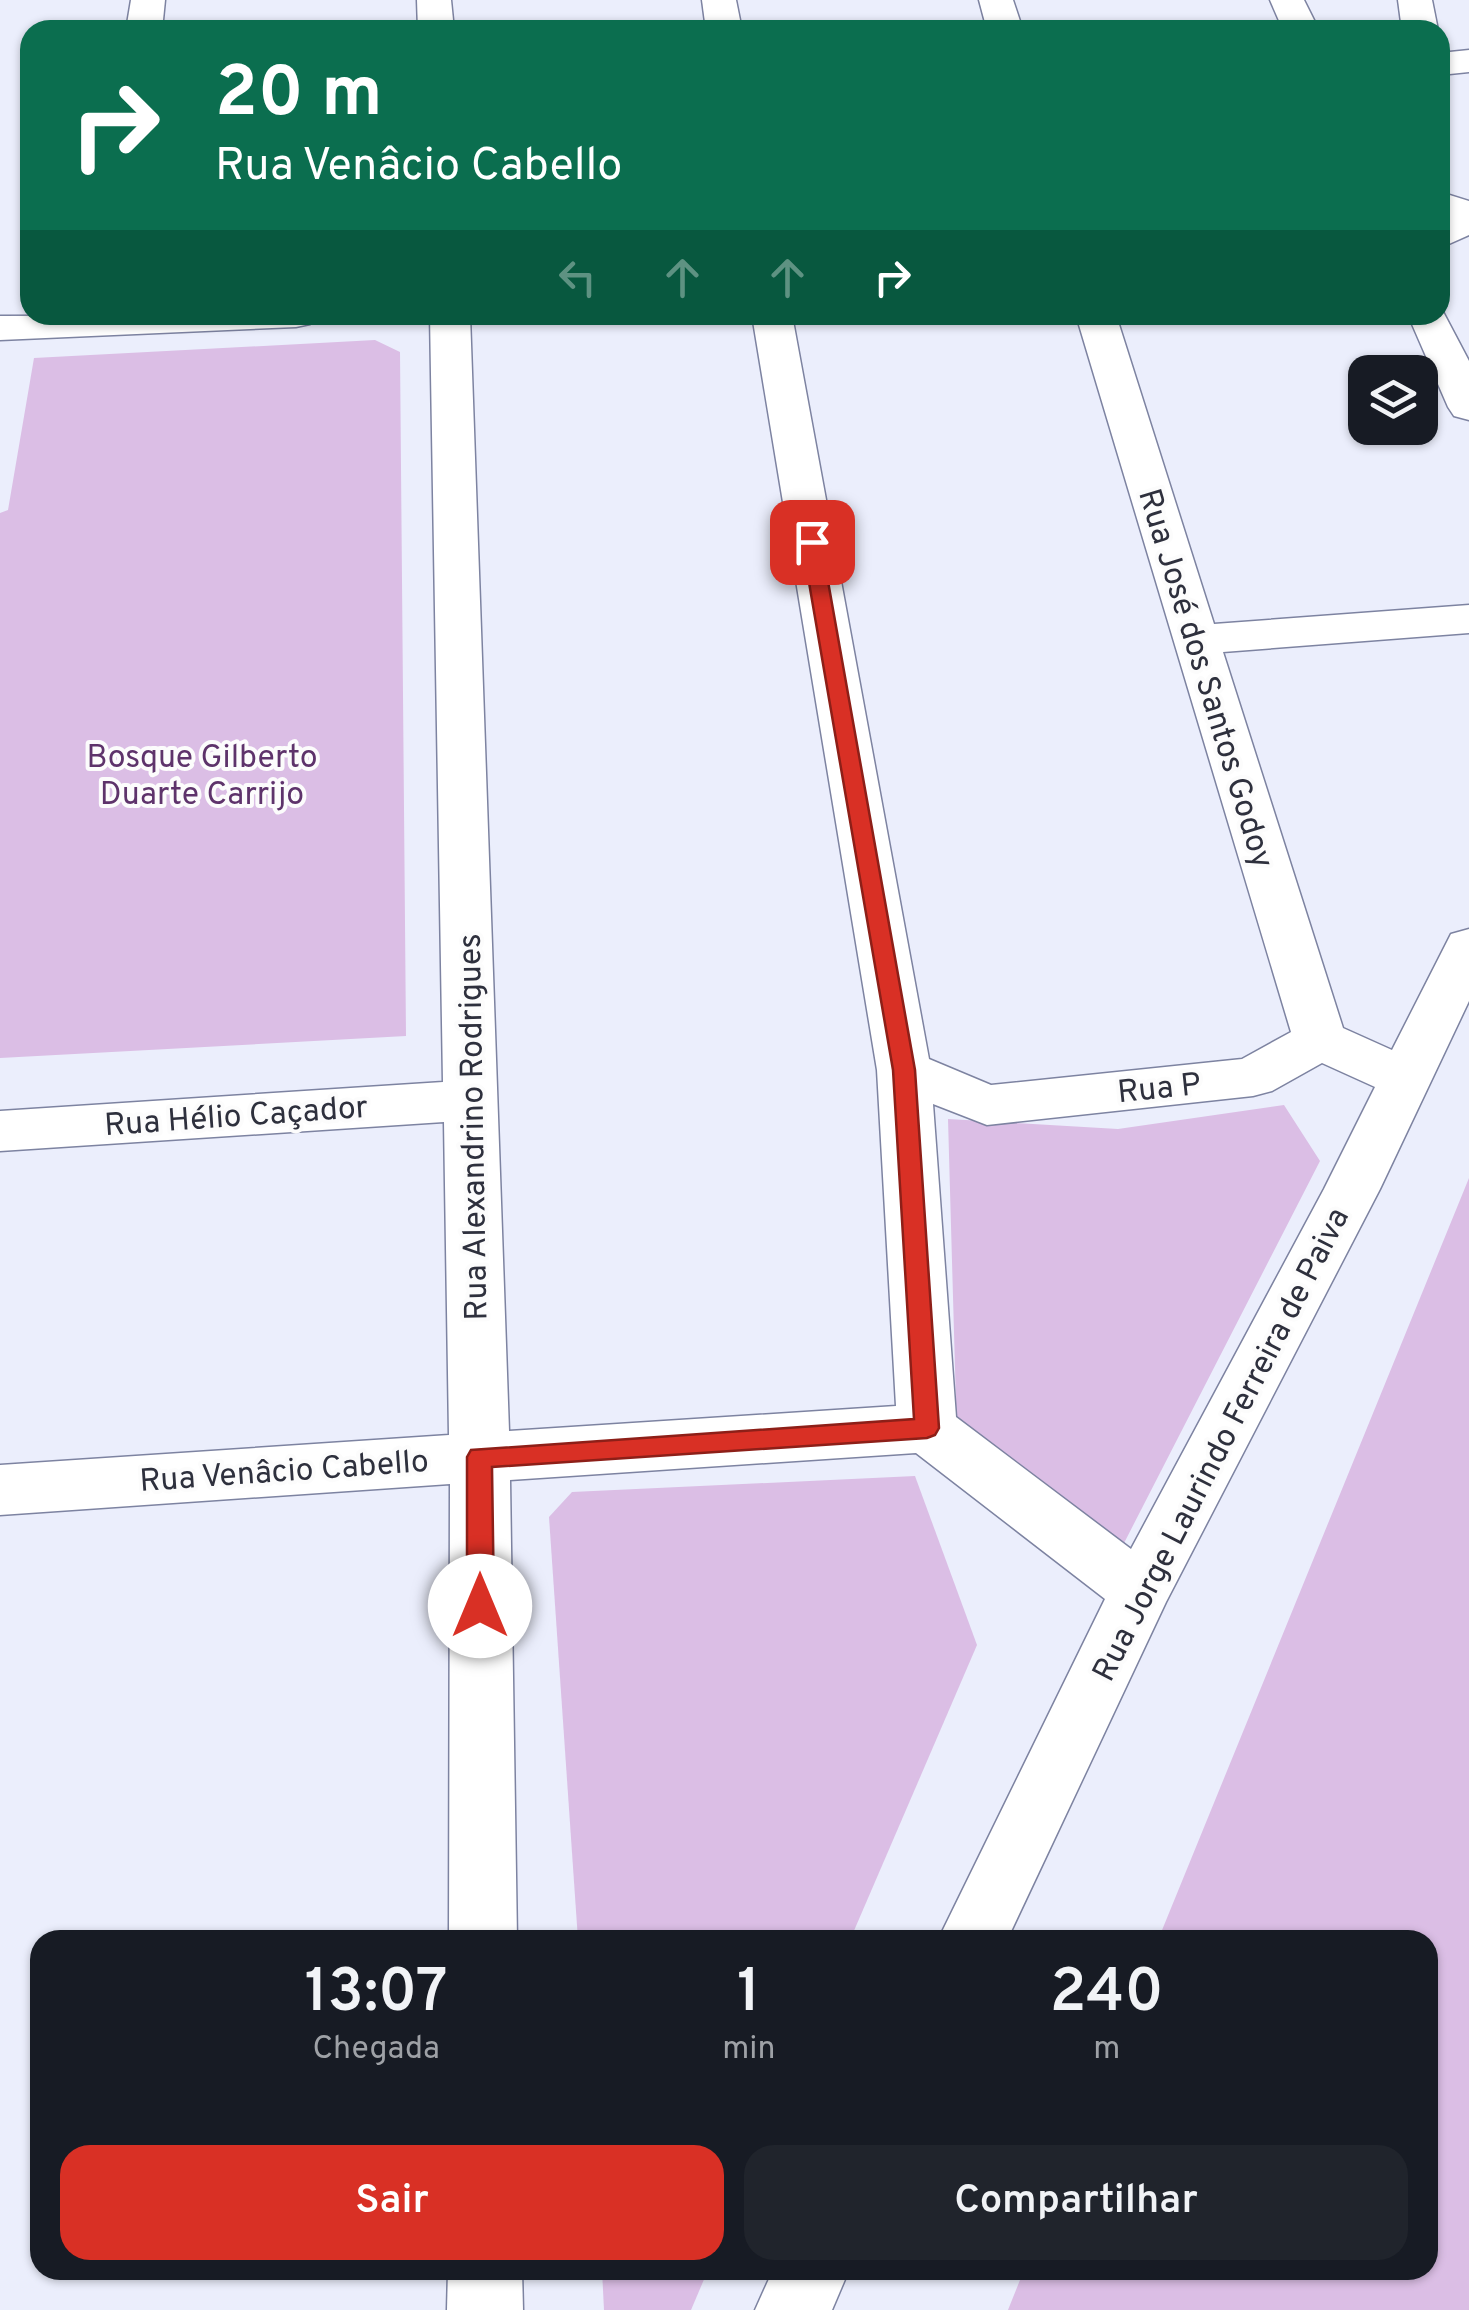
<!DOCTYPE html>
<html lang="pt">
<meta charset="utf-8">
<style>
:root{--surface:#171b24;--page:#20242c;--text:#f1f3f6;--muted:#9ea1a6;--accent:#d93025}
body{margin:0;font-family:Overpass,sans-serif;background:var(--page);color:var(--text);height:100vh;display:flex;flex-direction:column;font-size:38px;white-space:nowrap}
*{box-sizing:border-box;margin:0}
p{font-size:32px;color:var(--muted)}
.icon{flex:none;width:55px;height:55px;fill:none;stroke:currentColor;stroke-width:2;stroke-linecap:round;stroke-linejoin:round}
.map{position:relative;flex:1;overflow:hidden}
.sheet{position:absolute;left:30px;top:1930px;width:1408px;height:350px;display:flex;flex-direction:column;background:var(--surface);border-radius:30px;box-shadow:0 2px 8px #0004}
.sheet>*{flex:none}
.guide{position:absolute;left:20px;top:20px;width:1430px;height:305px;border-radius:30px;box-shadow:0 2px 8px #0004;background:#0b6e4f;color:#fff;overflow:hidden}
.controls{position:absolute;left:1348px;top:355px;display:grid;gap:20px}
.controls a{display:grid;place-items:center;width:90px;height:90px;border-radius:20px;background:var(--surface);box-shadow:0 2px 8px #0004;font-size:50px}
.pin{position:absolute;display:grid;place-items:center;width:85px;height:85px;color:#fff;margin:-42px;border-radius:20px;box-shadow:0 5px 15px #0006}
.me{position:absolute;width:110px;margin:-55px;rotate:0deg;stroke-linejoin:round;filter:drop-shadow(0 0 8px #0008)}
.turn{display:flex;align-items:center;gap:35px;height:210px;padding:0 30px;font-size:45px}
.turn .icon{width:130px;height:130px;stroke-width:2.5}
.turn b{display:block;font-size:70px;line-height:85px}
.lanes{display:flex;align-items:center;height:95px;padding:0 30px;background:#0003;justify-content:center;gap:50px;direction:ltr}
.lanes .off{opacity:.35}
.eta{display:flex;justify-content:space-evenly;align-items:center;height:170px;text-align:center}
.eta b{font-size:60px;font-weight:600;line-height:70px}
.primary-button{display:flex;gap:20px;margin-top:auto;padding:20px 30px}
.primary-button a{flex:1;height:115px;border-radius:30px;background:var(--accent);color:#fff;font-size:40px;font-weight:600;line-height:115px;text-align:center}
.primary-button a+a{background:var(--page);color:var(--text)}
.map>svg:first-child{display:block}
</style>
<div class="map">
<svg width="1469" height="2310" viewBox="0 0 1469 2310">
<rect width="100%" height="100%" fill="#ebeefc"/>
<!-- green -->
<g fill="#dbbee5">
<polygon points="375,340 400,352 406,1036 0,1058 0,513 8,510 34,358"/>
<polygon points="1284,1105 1320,1161 1121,1549 957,1439 948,1119 1118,1129"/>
<polygon points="1469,1178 1469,2310 1008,2310 1024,2270 1428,2270 1428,1940 1158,1940"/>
<polygon points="915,1476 977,1645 850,1940 578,1940 549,1517 572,1492"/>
<polygon points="602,2270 708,2270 691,2310 604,2310"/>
</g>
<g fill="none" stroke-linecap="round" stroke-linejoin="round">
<defs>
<g id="minor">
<polygon points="131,0 165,0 162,30 126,30"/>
<polygon points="417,0 451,0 454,30 418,30"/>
<polygon points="702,0 736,0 742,30 706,30"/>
<polygon points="979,0 1013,0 1023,30 987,30"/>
<polygon points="1270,0 1304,0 1319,30 1283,30"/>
<polygon points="1469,206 1469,235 1440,248 1440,219"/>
<polygon points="1440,306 1469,361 1469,420 1454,416 1448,407 1408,315 1440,315"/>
<polygon points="316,315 310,324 296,327 0,340 0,316"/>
<path d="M430,315H470L509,1431L896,1406L877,1070L752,315H792L929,1059L991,1085L1242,1059L1291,1032L1076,315H1116L1214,624L1469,605V633L1223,652L1343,1028L1392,1050L1451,934L1469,929V1001L1380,1189L1166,1602L1007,1940H938L1105,1599L916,1453L510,1480L517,1940H449L450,1484L0,1515V1465L449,1435L444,1122L0,1151V1111L443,1082ZM1322,1063L1375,1087L1324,1189L1131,1549L956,1417L933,1104L987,1125L1253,1096L1272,1091Z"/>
<polygon points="448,2270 522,2270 523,2310 447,2310"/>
<polygon points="773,2270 849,2270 832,2310 755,2310"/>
</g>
<g id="tertiary">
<polygon points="1398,0 1432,0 1438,30 1402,30"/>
<polygon points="1469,50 1469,72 1440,75 1440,53"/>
<polygon points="1440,192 1469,201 1469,225 1440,216"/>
</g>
</defs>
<!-- minor casing -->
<use href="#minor" stroke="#7d83a1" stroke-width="3"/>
<!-- tertiary casing -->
<use href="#tertiary" stroke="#7d83a1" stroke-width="3"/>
<!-- minor -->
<use href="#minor" fill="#fff" fill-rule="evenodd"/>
<!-- tertiary -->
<use href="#tertiary" fill="#fff" fill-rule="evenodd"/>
</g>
<!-- route -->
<polygon fill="#d93025" stroke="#8d1f18" stroke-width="2.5" points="812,536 821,542 915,1070 939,1428 935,1435 927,1438 492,1467 494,1606 490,1614 480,1617 471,1614 467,1606 467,1457 471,1450 914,1419 893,1070 802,542"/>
<g text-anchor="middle" stroke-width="8" stroke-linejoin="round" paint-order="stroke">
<!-- street labels -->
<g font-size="32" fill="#2e303d" stroke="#fcfcfc">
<text transform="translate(1207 678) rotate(73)" y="11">Rua José dos Santos Godoy</text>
<text transform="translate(1159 1087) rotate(-6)" y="11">Rua P</text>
<text transform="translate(236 1115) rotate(-4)" y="11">Rua Hélio Caçador</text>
<text transform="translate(472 1127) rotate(-91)" y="11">Rua Alexandrino Rodrigues</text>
<text transform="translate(1220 1444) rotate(-63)" y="11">Rua Jorge Laurindo Ferreira de Paiva</text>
<text transform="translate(284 1470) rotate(-4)" y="11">Rua Venâcio Cabello</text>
</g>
<!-- park labels -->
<g font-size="32" fill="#5e336b" stroke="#fcfcfc">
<text x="202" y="767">Bosque Gilberto<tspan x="202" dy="37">Duarte Carrijo</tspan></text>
</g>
</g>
</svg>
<div class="controls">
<a><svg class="icon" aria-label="layers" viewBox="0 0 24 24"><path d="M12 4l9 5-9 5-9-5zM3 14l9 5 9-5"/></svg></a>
</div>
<div class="pin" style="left:812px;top:542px;background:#d93025"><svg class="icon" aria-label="arrive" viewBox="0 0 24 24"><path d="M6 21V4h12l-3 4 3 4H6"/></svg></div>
<svg class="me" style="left:480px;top:1606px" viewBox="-20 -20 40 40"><circle r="19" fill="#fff"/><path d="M0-13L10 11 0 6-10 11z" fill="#d93025"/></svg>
<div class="guide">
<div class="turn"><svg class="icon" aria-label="right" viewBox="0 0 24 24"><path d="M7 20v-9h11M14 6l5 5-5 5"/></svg><div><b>20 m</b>Rua Venâcio Cabello</div></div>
<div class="lanes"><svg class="icon off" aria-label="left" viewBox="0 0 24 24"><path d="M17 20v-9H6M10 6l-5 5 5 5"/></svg><svg class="icon off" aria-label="ahead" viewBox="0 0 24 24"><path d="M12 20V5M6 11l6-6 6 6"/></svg><svg class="icon off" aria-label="ahead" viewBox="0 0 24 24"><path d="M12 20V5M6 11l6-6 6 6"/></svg><svg class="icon" aria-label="right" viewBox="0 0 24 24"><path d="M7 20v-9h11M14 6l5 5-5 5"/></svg></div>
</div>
<section class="sheet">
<div class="eta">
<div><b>13:07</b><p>Chegada</p></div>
<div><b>1</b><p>min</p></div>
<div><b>240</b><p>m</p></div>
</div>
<div class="primary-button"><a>Sair</a><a>Compartilhar</a></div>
</section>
</div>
